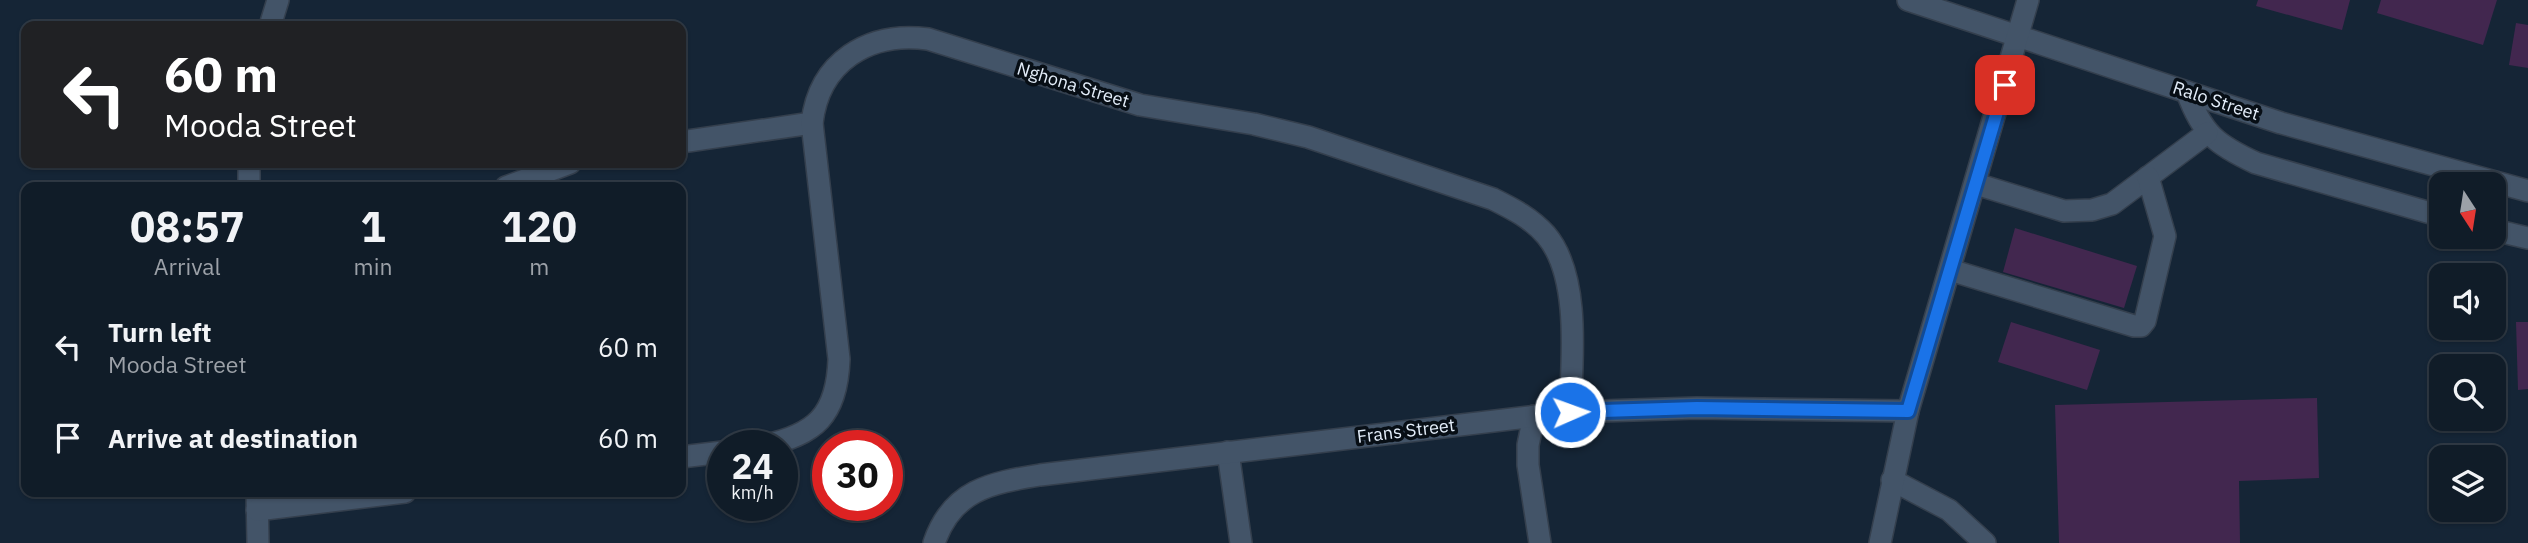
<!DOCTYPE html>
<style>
:root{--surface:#101c28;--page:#192530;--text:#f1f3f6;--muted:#9ca1a8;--line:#303a45}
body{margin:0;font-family:"IBM Plex Sans",sans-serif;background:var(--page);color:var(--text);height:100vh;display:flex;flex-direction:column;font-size:26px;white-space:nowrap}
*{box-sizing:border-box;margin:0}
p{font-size:23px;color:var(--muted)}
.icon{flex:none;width:38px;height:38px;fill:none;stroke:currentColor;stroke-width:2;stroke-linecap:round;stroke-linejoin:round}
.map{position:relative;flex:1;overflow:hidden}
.side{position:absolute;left:21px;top:182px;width:665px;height:315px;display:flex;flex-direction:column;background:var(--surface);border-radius:14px;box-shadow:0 2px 5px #0004,0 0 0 2px var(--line)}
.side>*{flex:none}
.banner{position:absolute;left:21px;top:21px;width:665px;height:147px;border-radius:14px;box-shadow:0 2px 5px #0004,0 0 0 2px var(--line);background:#202124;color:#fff;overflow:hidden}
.needle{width:46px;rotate:168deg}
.fabs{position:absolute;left:2429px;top:172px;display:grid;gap:14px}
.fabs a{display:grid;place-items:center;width:77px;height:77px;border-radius:14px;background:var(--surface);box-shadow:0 2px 5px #0004,0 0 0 2px var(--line);font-size:35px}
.speed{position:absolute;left:707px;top:430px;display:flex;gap:14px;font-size:35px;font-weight:700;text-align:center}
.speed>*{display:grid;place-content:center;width:91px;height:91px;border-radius:50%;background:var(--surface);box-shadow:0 2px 5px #0004,0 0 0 2px var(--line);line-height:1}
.speed small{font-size:18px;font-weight:400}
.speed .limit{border:10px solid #d22;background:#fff;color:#111}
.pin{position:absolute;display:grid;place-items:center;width:60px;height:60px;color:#fff;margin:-30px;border-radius:14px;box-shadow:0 4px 10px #0006}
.me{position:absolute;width:77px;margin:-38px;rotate:88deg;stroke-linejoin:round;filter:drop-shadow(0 0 5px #0008)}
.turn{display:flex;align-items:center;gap:24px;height:147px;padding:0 28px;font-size:32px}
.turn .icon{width:91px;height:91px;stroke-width:2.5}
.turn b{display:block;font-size:49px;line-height:60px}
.eta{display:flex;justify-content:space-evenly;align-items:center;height:119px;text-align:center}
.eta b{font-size:42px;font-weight:700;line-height:49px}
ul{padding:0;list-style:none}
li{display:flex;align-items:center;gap:21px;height:91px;padding:0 28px}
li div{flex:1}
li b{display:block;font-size:26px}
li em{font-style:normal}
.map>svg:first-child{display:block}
</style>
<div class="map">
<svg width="2528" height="543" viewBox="0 0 2528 543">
<rect width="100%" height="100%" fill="#152536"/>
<!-- building -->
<g fill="#42274f">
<polygon points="2258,0 2350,0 2342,30 2256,6"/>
<polygon points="2381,0 2497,0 2483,45 2377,13"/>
<polygon points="2516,23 2528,25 2528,68 2509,65"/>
<polygon points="2015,228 2137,266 2124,308 2003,272"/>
<polygon points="2011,322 2100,350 2087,390 1998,362"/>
<polygon points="2516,322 2528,322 2528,389 2518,390"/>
<polygon points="2317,398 2319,478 2239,481 2240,543 2059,543 2055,405"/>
</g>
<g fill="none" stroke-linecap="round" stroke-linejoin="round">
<defs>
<g id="minor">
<polyline points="1908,0 2281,123 2528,191"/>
<polyline points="270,26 278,0"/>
<path d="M2187,92C2202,134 2217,145 2256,163L2441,216"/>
<polyline points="681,142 812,123"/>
<polyline points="1976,184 2064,211 2092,210 2112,204 2207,133"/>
<polyline points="249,187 249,163"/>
<polyline points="506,187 570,163"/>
<polyline points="2494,230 2528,238"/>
<polyline points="1950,270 2134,326 2141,326 2145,321 2165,236 2148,177"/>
<polyline points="1534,416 1528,445 1528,465 1540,543"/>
<path d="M762,446C815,435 837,416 839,359L812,123C819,62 868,31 928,39L1140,105L1254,124L1308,137L1493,199C1513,209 1531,218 1546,235C1581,276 1572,361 1570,412"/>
<polyline points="1228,452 1241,543"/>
<polyline points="681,457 723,452"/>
<polyline points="1892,480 1949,510 1985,543"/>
<polyline points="257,492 258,543"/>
<polyline points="257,510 405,492"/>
<path d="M934,543C952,490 990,483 1040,475L1570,412L1697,408L1908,411"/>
<polyline points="1880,543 1908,411 2028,0"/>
</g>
</defs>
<!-- minor casing -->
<use href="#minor" stroke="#343f4d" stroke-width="24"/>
<!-- minor -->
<use href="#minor" stroke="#435468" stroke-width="21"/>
</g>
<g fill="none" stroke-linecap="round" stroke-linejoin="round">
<defs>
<polyline id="route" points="1570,412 1697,408 1908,411 2005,85"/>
</defs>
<!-- route casing -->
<use href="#route" stroke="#114b97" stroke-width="18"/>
<!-- route -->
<use href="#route" stroke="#1a73e8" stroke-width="12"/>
</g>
<g text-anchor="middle" stroke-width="7" stroke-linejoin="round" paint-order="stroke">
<!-- street labels -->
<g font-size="18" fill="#e3edf9" stroke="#070e15">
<text transform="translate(1073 85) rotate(17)" y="6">Nghona Street</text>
<text transform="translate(2216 101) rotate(18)" y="6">Ralo Street</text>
<text transform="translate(1406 431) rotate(-7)" y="6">Frans Street</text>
</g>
</g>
</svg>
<div class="fabs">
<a><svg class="needle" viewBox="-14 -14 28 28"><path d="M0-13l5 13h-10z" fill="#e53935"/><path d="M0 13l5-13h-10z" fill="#9ca1a8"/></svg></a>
<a><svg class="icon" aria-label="sound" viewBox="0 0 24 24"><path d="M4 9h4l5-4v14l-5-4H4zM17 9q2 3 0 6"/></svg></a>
<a><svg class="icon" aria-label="search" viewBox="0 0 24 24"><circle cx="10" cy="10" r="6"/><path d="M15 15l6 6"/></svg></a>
<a><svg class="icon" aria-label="layers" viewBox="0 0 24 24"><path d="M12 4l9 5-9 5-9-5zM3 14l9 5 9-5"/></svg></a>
</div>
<div class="speed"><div>24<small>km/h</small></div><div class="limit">30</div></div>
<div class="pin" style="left:2005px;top:85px;background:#d93025"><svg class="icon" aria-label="arrive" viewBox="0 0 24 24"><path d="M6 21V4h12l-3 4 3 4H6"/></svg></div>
<svg class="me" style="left:1570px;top:412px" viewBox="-20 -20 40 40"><circle r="17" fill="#1a73e8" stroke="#fff" stroke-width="3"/><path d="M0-11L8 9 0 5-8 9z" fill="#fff"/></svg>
<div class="banner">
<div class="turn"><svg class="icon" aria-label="left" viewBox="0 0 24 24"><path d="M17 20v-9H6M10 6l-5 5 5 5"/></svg><div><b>60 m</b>Mooda Street</div></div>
</div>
<section class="side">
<div class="eta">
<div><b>08:57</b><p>Arrival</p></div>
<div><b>1</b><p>min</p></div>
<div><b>120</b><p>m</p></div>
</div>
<ul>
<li><svg class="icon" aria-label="left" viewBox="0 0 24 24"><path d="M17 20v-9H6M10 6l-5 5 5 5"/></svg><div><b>Turn left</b><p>Mooda Street</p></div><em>60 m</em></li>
<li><svg class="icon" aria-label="arrive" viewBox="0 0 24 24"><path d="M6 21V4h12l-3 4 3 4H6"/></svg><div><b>Arrive at destination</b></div><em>60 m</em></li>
</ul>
</section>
</div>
